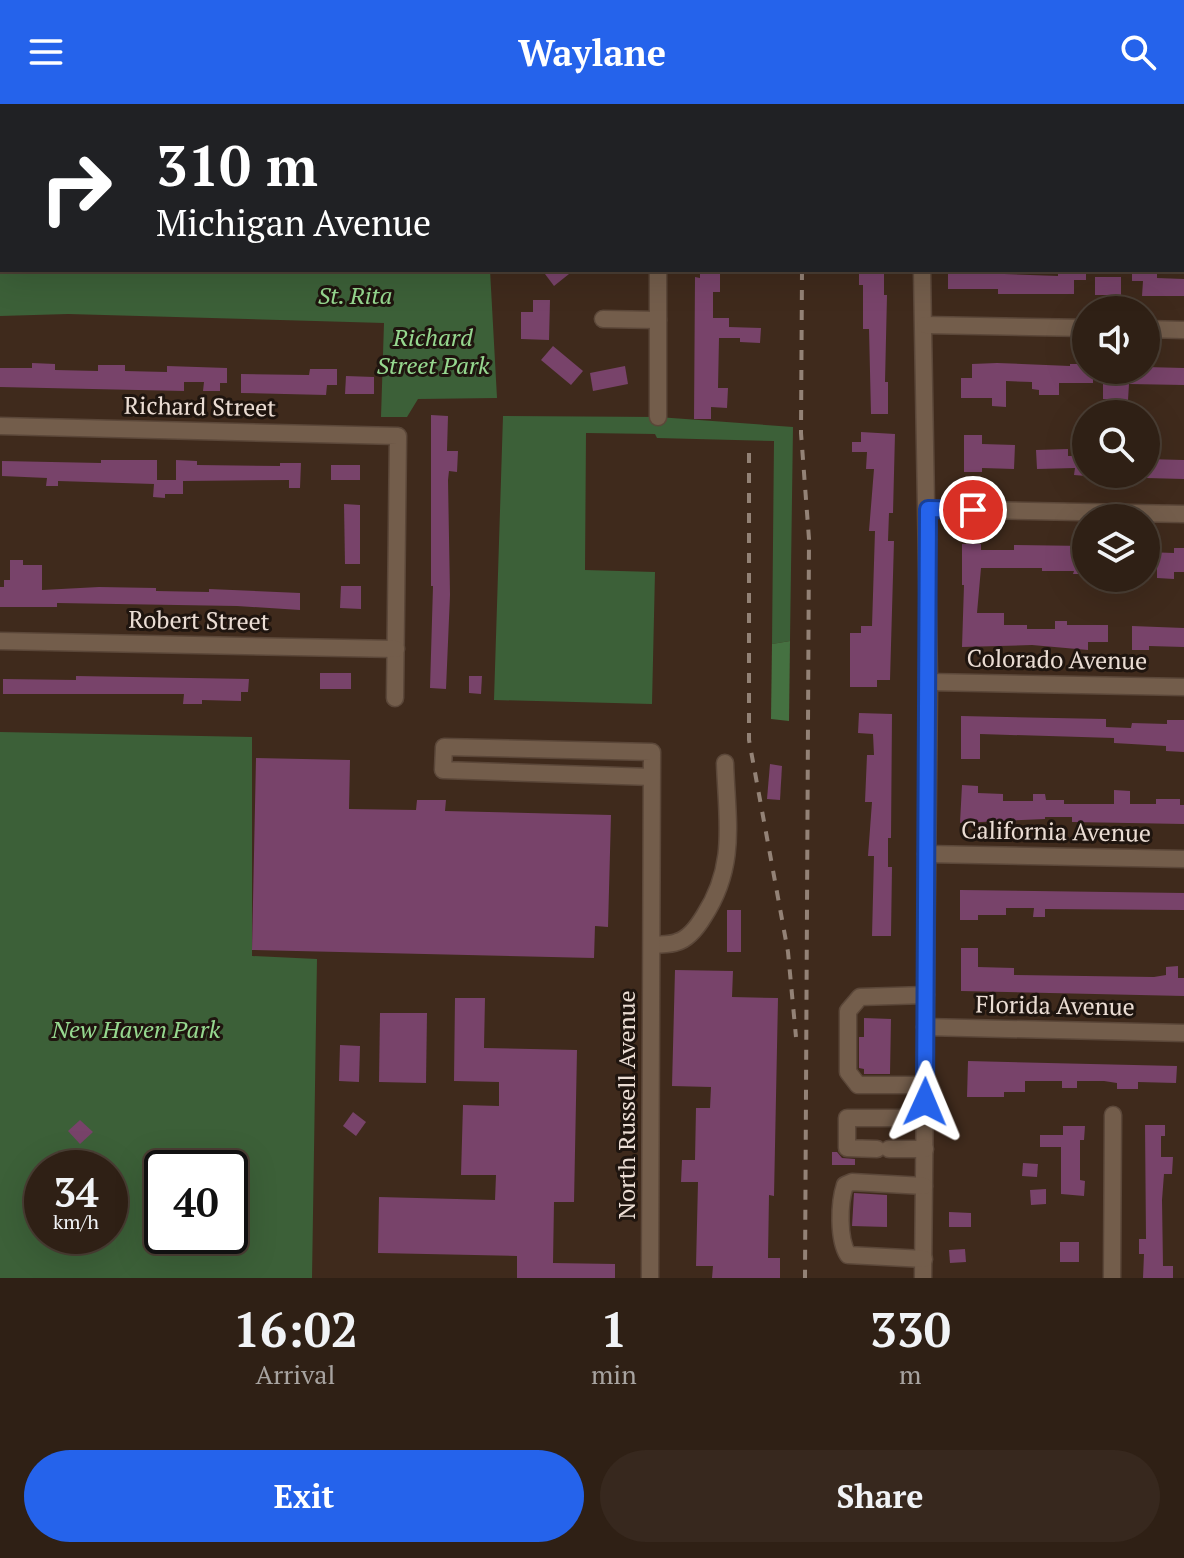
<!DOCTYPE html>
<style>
:root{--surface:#2f2015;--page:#37281e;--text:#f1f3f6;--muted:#a7a3a0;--line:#4a3e34;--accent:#2563eb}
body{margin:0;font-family:"PT Serif",serif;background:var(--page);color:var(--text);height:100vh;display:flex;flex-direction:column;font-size:30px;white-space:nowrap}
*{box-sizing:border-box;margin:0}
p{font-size:26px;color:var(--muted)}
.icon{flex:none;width:44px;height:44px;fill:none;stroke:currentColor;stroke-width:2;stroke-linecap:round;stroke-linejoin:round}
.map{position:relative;height:1174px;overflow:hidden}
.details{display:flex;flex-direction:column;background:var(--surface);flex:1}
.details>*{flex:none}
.banner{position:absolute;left:0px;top:0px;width:1184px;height:168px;box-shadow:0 8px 32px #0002,0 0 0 2px var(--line);background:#202124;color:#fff;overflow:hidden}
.controls{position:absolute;left:1072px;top:192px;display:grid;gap:16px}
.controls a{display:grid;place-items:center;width:88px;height:88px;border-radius:50%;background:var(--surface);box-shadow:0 8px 32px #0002,0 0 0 2px var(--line);font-size:40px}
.speed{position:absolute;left:24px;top:1046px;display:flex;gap:16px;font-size:40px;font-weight:700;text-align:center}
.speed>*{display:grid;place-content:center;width:104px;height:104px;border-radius:50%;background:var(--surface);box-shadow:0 8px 32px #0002,0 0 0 2px var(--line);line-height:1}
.speed small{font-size:20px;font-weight:400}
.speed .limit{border:4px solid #111;border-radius:12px;background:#fff;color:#111}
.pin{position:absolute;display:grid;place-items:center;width:68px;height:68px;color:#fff;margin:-34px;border:4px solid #fff;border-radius:50%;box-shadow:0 2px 8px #0007}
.me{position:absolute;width:88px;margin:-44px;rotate:1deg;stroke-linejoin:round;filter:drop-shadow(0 0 6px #0008)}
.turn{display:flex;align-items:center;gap:28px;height:168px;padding:0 24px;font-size:36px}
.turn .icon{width:104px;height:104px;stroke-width:2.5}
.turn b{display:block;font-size:56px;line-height:68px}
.eta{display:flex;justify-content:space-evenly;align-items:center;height:136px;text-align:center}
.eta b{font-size:48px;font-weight:800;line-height:56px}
.cta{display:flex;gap:16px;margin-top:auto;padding:16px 24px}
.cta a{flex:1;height:92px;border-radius:48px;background:var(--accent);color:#fff;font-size:32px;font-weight:800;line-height:92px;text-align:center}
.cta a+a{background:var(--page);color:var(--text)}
header{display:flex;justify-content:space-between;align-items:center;height:104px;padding:0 24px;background:var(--accent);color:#fff;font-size:36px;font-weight:800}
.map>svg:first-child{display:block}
</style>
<header><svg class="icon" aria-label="menu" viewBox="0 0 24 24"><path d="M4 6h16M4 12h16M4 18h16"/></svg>Waylane<svg class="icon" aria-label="search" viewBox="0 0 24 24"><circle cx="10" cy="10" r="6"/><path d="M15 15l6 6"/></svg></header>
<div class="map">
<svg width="1184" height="1174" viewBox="0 0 1184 1174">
<rect width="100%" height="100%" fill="#3f2a1c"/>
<!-- green -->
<g fill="#3c6038" fill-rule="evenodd">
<polygon points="0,0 113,2 2,2 2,166 490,166 497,294 418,295 407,313 381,313 384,219 68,210 0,212"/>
<polygon points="503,312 658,313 793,323 790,537 772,540 774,337 657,334 655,330 586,329 585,466 655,468 652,600 494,596"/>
<path d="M0,628L252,633V852L317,855L312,1174H0ZM42,1064H110V1132H42ZM162,1064H230V1132H162Z"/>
</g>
<!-- forest -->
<polygon fill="#457141" points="790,537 789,617 771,615 772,540"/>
<!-- building -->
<g fill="#78436a">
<polygon points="542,166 574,166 554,182"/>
<polygon points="700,166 720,166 720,188 713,188 713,214 729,214 729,223 761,224 760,239 740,238 740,234 719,234 718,284 728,284 727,304 711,303 711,315 694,315 695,173 700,174"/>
<polygon points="859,166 884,166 884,191 887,191 885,278 888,278 888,310 871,310 869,225 863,225 863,181 859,181"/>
<polygon points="1058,166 1086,166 1086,176 1074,176 1074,190 998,190 998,185 948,185 948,168 1058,172"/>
<polygon points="1132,166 1157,166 1157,174 1184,175 1184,192 1142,192 1143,177 1132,177"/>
<rect x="1095" y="173" width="26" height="18"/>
<polygon points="533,196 550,196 549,236 521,235 521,208 533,208"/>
<polygon points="553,242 583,267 571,281 541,256"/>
<polygon points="32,259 55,260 55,266 98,267 98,261 125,261 125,267 167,268 167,262 227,264 227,279 220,279 220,287 203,287 204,278 184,278 184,287 0,283 0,264 32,264"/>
<polygon points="997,259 1070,262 1070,260 1086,260 1086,266 1093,266 1093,279 1059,279 1059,291 1039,291 1039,286 1032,285 1032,278 1006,277 1006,303 992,302 992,294 961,294 961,274 972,274 972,260"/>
<polygon points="625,262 628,280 593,287 590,269"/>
<polygon points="1146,263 1184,264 1184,281 1129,280 1128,296 1103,295 1103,277 1114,277 1114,266 1146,266"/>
<polygon points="310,265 337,265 337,281 327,281 326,291 241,289 241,270 309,271"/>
<polygon points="346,272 374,273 374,290 345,290"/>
<polygon points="431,311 448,312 447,347 458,347 457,368 449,367 448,376 450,491 446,585 430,584 433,482 431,482"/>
<polygon points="861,328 895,330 893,409 889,409 888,437 894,437 890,576 877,576 877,583 850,583 850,529 861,529 861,522 872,522 875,427 869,427 874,365 866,365 867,348 852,348 852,338 861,338"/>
<polygon points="964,331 982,331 982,340 1015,341 1014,365 982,364 982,368 964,368"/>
<polygon points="1068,345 1068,352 1086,352 1086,372 1074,371 1075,364 1037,365 1036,346"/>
<polygon points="1146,355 1184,356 1184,375 1146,374"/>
<polygon points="101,356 157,356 157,376 176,376 176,356 197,357 197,361 280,362 280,359 301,359 300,384 289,384 289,376 183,377 183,390 165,390 165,394 153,393 154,380 58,377 58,382 46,382 47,374 2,372 2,357 101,359"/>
<rect x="331" y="361" width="29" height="15"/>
<polygon points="344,400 360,401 360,460 345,460"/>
<polygon points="962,440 981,440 981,446 1014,446 1014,441 1086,442 1086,470 1073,470 1074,467 1042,467 1042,464 981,464 977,509 1004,509 1004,521 1027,521 1027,525 1055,525 1055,517 1067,517 1067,521 1108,521 1108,538 1088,538 1088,546 1032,541 962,543 964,481 962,481"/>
<polygon points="1174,444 1184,444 1184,468 1174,468 1174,475 1157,474 1157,464 1146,464 1146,448 1174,449"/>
<polygon points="10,456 23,456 23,461 42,461 42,486 99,483 156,484 156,487 209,488 209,485 300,489 300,506 237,502 57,499 57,503 0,503 0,483 4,483 4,476 10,476"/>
<polygon points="341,482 361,482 361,505 340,504"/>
<polygon points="1132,522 1184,524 1184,543 1149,542 1149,546 1132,546"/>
<rect x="320" y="569" width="31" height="16"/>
<polygon points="76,572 249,575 248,588 241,588 241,597 202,596 202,600 183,600 184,590 3,590 3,575 76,576"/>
<polygon points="469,572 482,572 481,590 469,589"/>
<polygon points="859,609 892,610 891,734 888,734 888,763 892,763 891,832 872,832 874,752 868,752 872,698 865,698 867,651 874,651 873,630 858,629"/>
<polygon points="961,612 1106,615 1106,623 1131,624 1132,619 1167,620 1167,616 1184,616 1184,648 1166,647 1166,642 1114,639 1114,634 980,630 980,655 961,655"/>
<polygon points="256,654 350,656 349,705 416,706 417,696 446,696 445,707 611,711 608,823 595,822 594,854 252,846"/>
<polygon points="770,660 782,662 780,696 767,695"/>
<polygon points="962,681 978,682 978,689 1003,690 1003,697 1033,697 1033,690 1045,690 1046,696 1064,696 1064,700 1114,700 1114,686 1130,687 1130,700 1156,700 1156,695 1180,695 1180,701 1184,701 1184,720 1072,718 1072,713 1045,713 1045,715 960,719"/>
<polygon points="960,786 1184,789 1184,806 1045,805 1045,813 1033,813 1034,804 1006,804 1006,811 978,811 978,816 960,816"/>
<rect x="727" y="806" width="14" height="42"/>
<polygon points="961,844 978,844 978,863 1014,864 1014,871 1154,873 1166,871 1166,863 1178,862 1178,874 1184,874 1184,892 961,887"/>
<polygon points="675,866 733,867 732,893 778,894 774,1092 769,1091 768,1154 780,1154 780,1174 712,1174 713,1162 696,1162 698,1078 681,1078 682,1056 695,1056 696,1004 710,1004 711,983 672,982"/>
<polygon points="455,894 485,894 484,944 577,946 574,1098 554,1098 553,1159 615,1160 615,1174 517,1174 517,1152 378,1149 379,1093 495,1096 496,1071 461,1071 463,1001 499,1002 499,978 454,977"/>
<polygon points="380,909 427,909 426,979 379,978"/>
<polygon points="864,914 891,915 890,970 864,970 864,965 859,964 859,933 864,933"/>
<polygon points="340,941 360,942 359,978 339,977"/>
<polygon points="968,957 1177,962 1176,979 1138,978 1138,985 1117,985 1117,979 1104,977 1077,977 1077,984 1062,984 1062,977 1025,977 1025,988 1004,988 1004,993 967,993"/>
<polygon points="353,1008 366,1018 356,1032 343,1022"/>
<polygon points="80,1016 93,1028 80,1040 68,1027"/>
<polygon points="1145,1021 1165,1021 1165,1032 1161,1032 1161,1053 1173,1053 1172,1070 1164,1070 1162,1096 1163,1162 1173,1162 1173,1174 1143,1174 1144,1150 1139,1150 1139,1135 1146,1135"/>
<polygon points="1063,1022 1085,1022 1084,1036 1080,1036 1080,1076 1085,1077 1084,1092 1061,1090 1061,1043 1040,1043 1040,1031 1063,1031"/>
<polygon points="832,1048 837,1048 842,1054 855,1055 855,1061 832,1061"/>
<polygon points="1023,1059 1038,1060 1037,1073 1022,1072"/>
<polygon points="1046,1085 1046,1100 1031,1101 1030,1086"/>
<polygon points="854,1089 887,1091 887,1123 852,1122"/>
<polygon points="949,1108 971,1109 971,1123 949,1123"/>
<rect x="1060" y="1138" width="19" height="20"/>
<polygon points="965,1145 966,1158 950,1159 949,1146"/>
</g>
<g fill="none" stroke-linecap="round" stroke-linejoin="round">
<defs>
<g id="minor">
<polyline points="660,0 660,2"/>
<polyline points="915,0 916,2"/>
<polyline points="1182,34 1184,34"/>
<polyline points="922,166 929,578 923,1174"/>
<polyline points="603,215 658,216"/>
<polyline points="925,221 1086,224"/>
<polyline points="1146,225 1184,226"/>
<polyline points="658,313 658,166"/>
<polyline points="0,322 398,332 395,594"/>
<polyline points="928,405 1184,410"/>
<polyline points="0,537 396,545"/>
<polyline points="929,578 1184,583"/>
<polyline points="926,750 1184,755"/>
<path d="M652,841C660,840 670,841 677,838C688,835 698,822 704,812C737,761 727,717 725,659"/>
<polyline points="925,923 1184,929"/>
<polyline points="925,981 858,981 848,968 848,907 860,893 926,891"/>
<polyline points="877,1045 847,1044 847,1014 925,1014"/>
<polyline points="889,1045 925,1045"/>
<path d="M924,1155L848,1151C838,1135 839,1099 845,1081L852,1078L924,1082"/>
<polyline points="650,1174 652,648 444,643 443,666 652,673"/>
<polyline points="1112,1174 1113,1011"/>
</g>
</defs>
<!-- minor casing -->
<use href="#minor" stroke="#5b4739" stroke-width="19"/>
<!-- minor -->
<use href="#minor" stroke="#735d4b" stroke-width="16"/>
<!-- rail -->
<g stroke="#938276" stroke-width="4" stroke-dasharray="10 10" stroke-linecap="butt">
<polyline points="803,2 803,0"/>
<polyline points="802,166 801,329 809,435 805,1174"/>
<polyline points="749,349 749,636 788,848 796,933"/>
</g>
</g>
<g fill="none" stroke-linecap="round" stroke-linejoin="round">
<defs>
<polyline id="route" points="925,998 928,405 973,406"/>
</defs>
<!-- route casing -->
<use href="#route" stroke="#184099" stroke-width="20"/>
<!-- route -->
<use href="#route" stroke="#2563eb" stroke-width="14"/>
</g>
<g text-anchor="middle" stroke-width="6" stroke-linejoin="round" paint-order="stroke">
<!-- park labels -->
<g font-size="24" font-style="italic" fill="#96d88f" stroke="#1f150f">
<text x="355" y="200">St. Rita</text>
<text x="433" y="242">Richard<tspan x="433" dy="28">Street Park</tspan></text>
<text x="136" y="934">New Haven Park</text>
</g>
<!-- street labels -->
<g font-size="24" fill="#ebddd4" stroke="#1f150f">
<text transform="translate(200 303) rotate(1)" y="8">Richard Street</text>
<text transform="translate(199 517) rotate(1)" y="8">Robert Street</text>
<text transform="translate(1057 556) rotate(1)" y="8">Colorado Avenue</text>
<text transform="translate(1056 728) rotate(1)" y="8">California Avenue</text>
<text transform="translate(1055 902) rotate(1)" y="8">Florida Avenue</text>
<text transform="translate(627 1001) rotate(-90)" y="8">North Russell Avenue</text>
</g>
</g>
</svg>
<div class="controls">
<a><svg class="icon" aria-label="sound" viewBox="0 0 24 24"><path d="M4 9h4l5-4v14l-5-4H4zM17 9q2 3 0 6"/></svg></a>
<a><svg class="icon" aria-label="search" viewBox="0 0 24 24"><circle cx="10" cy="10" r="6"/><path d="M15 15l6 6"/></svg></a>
<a><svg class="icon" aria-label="layers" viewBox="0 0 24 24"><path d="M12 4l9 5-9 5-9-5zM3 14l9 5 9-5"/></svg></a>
</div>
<div class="speed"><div>34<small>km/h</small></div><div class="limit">40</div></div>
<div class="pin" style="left:973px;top:406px;background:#d93025"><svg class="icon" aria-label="arrive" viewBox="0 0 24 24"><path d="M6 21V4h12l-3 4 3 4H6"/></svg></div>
<svg class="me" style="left:925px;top:998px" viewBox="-20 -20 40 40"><path d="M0-17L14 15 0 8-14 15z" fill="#2563eb" stroke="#fff" stroke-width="4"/></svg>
<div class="banner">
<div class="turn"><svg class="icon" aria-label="right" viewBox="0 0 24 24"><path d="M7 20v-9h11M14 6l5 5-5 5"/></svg><div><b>310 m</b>Michigan Avenue</div></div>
</div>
</div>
<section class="details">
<div class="eta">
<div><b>16:02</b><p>Arrival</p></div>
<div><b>1</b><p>min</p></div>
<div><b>330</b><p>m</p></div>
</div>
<div class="cta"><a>Exit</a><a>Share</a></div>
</section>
